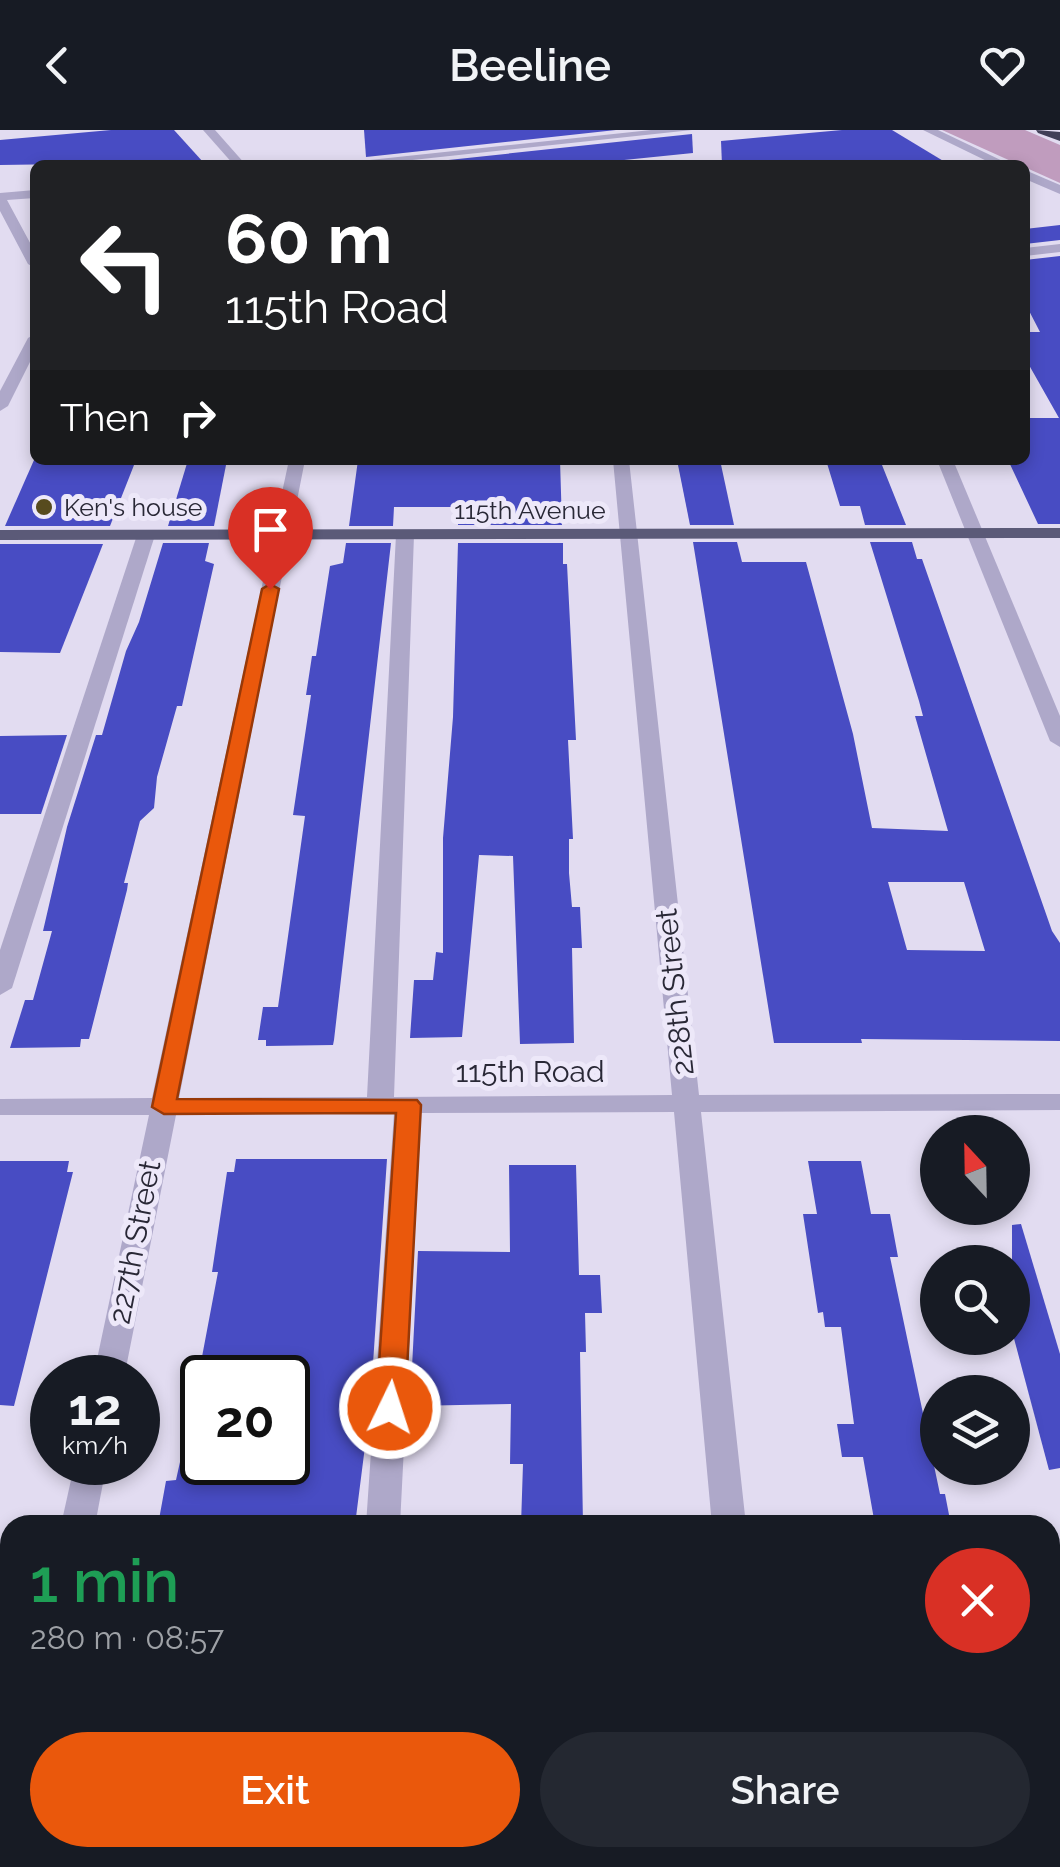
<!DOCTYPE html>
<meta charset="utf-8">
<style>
:root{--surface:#171b24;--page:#242831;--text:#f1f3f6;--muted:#9ea1a6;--accent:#ea580c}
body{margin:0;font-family:Raleway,sans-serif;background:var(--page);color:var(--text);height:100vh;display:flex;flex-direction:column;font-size:38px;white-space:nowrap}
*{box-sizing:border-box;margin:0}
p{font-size:32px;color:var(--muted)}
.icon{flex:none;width:55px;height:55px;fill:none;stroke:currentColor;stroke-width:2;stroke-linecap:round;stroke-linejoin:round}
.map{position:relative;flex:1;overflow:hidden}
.sheet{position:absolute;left:0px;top:1385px;width:1060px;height:352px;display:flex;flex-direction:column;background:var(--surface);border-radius:30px 30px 0 0;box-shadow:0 5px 15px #0003}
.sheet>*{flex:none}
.guide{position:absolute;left:30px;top:30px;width:1000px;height:305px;border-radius:15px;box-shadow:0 5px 15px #0003;background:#202124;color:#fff;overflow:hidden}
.needle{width:65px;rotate:338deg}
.fabs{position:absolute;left:920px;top:985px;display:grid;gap:20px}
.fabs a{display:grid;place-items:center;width:110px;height:110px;border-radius:50%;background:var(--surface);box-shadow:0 5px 15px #0003;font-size:50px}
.speed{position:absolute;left:30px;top:1225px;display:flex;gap:20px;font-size:50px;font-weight:700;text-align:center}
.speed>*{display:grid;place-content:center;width:130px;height:130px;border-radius:50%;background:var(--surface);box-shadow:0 5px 15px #0003;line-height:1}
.speed small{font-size:25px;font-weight:400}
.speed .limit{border:5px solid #111;border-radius:15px;background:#fff;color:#111}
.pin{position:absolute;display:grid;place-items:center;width:85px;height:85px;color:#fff;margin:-102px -42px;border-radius:50% 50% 50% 0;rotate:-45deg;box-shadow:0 0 10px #0007}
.pin .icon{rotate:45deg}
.me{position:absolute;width:110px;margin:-55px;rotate:4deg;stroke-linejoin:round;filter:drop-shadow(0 0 8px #0008)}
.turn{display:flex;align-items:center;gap:35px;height:210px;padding:0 30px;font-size:45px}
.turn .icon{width:130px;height:130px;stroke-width:2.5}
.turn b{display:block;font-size:70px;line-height:85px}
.then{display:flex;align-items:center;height:95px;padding:0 30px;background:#0003;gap:20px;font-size:38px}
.round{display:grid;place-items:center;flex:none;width:105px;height:105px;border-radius:52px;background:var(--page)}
.head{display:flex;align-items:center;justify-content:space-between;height:170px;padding:0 30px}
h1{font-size:60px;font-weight:600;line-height:75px;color:#1e9e55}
.cta{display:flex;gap:20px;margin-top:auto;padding:20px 30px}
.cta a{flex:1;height:115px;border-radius:60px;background:var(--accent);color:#fff;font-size:40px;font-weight:600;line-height:115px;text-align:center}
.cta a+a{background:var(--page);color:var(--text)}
header{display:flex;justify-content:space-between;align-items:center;height:130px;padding:0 30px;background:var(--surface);font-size:45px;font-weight:600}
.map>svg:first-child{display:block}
</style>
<header><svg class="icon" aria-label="back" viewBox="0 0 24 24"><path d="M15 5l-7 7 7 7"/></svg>Beeline<svg class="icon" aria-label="heart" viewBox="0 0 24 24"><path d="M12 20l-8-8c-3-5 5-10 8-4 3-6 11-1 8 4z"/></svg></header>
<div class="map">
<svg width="1060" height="1737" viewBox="0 0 1060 1737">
<rect width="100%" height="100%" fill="#e2dcf1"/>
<!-- green -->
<polygon fill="#c09cbe" points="942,0 1025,0 1060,15 1060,53"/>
<!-- building -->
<g fill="#484cc3" fill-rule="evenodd">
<polygon points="111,0 174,0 203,32 0,35 0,10"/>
<polygon points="364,0 616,0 366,27"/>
<polygon points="842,0 892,0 950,35 722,35 721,11"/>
<polygon points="692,4 693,23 575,35 401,35"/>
<polygon points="1060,95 1060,110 1025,114 1025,99"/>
<polygon points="1060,126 1060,394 1038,394 1008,330 1025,330 1025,288 1059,288 1025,228 1025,202 1040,202 1025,173 1025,130"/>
<polygon points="34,330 136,330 110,396 5,396"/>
<polygon points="188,330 227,330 214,396 168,396"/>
<polygon points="358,330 560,330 562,395 458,395 458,377 394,377 393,396 349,396"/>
<polygon points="677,330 720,330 734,395 690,395"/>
<polygon points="826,330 880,330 906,395 865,395 860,376 840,376"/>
<path d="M693,412H737L742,432H806L853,604L872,698L948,701L915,586H923L919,571L870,412H912L917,429H922L1052,801L1060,813V911L861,909L862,913H774ZM888,752H964L985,821L907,820Z"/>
<polygon points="163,413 209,413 205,431 214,434 182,576 177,576 157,647 154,678 140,691 124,753 128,753 127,760 89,909 81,909 80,917 10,918 25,870 33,870 52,801 43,801 67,697 96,605 102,605 126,521 139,492"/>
<polygon points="346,413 391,413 334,910 333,915 266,916 266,910 258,910 263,877 278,877 305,686 293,685 311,565 306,565 312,526 316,526 330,436 343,433"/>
<polygon points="458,413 563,413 563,434 567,434 576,610 568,610 573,709 569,709 569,743 572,777 580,777 582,818 572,818 574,913 520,914 513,726 479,725 462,907 410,908 414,850 433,850 436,822 443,823 443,708 453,587"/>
<polygon points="0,414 103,414 60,523 0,522"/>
<polygon points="67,605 41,684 0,684 0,606"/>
<polygon points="236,1029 387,1029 370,1277 355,1395 158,1395 166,1351 176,1350 180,1332 288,1332 288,1248 198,1248 218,1142 212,1142 227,1042 234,1042"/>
<polygon points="0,1031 69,1031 67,1042 73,1042 14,1276 0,1275"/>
<polygon points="808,1031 861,1031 871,1084 890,1084 898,1127 890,1127 940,1364 945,1364 951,1395 875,1395 863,1327 842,1327 837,1294 854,1294 841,1197 825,1197 823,1182 818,1183 803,1084 817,1084"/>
<polygon points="509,1035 576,1035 579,1145 600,1145 602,1183 585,1183 586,1222 580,1222 583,1395 521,1395 523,1334 510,1334 511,1274 410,1276 418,1121 510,1122"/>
<polygon points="1021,1094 1060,1224 1060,1338 1049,1340 1012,1201 1012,1095"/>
</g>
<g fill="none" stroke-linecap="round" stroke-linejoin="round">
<!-- minor -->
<g fill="#aea8c9" fill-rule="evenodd">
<polygon points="203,0 215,0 246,35 234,35"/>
<polygon points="651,0 692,0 366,35 323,35"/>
<polygon points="923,0 938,0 1011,35 995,35"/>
<polygon points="1025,40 1060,55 1060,64 1025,49"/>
<polygon points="35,60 35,68 7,70 35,122 35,138 28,134 0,81 0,63"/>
<polygon points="1060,114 1060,122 1025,126 1025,118"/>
<polygon points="35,204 35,222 8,276 0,281 0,261 28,208"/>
<polygon points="289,330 305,330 179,968 367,967 396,405 405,400 414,405 394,967 672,965 613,330 629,330 699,965 1060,964 1060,980 701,982 746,1395 712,1395 674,982 421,983 400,1395 366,1395 394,983 176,985 124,1248 93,1248 149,985 0,985 0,969 152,968"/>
<polygon points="937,330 953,330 1060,586 1060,617 1050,611"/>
<polygon points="146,400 155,405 12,858 0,865 0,820 137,405"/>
<polygon points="75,1332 107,1332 95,1395 61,1395"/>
<rect x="0" y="1464" width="10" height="28"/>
<polygon points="10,1711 10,1728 30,1728 28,1737 0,1737 0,1715"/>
<polygon points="345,1728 383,1728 382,1737 344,1737"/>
<polygon points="743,1728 781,1728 782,1737 744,1737"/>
</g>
<!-- major -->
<polygon fill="#5b5a78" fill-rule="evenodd" points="1060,398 1060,408 0,410 0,400"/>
<!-- highway -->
<polygon fill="#403f57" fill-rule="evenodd" points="1036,0 1060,2 1060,11 1038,3"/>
</g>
<!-- route -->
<polygon fill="#ea580c" stroke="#983908" stroke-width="2.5" points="270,454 279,459 177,969 417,970 421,975 405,1278 400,1285 390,1289 380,1285 376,1278 396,983 164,984 152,977 262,459"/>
<!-- markers -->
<circle fill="#574b1e" stroke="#ede8f9" stroke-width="4" cx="44" cy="377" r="10"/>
<g text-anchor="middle" stroke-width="10" stroke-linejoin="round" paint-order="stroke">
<!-- far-poi labels -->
<g font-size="25" fill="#292836" stroke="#ede8f9" text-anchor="start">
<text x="64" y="386">Ken's house</text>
</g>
<!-- far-street labels -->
<g font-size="25" fill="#292836" stroke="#ede8f9">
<text x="530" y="389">115th Avenue</text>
</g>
<!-- street labels -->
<g font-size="30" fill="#292836" stroke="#ede8f9">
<text transform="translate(675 862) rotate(-96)" y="10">228th Street</text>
<text x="530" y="952">115th Road</text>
<text transform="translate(135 1112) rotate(-79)" y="10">227th Street</text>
</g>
</g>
</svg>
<div class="fabs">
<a><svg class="needle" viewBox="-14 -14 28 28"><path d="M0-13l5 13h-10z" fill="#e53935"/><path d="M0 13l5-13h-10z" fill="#9ea1a6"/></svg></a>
<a><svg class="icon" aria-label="search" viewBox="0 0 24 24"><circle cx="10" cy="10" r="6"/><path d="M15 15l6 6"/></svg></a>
<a><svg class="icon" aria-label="layers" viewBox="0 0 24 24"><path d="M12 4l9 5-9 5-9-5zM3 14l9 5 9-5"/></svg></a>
</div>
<div class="speed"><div>12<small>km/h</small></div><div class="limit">20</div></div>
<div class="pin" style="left:270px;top:459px;background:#d93025"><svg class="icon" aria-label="arrive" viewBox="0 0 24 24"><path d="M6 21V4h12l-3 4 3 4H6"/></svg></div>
<svg class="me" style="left:390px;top:1278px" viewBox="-20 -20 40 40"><circle r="17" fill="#ea580c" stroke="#fff" stroke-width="3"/><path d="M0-11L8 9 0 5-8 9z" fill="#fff"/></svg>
<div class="guide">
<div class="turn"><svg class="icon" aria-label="left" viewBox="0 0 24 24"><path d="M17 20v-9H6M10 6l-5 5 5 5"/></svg><div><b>60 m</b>115th Road</div></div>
<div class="then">Then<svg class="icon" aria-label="right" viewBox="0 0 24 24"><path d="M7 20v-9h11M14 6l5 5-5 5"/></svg></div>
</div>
<section class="sheet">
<div class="head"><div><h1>1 min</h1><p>280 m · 08:57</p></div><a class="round" style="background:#d93025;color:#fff"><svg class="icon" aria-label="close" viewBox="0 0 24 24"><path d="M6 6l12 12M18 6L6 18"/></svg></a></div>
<div class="cta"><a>Exit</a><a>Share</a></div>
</section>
</div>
